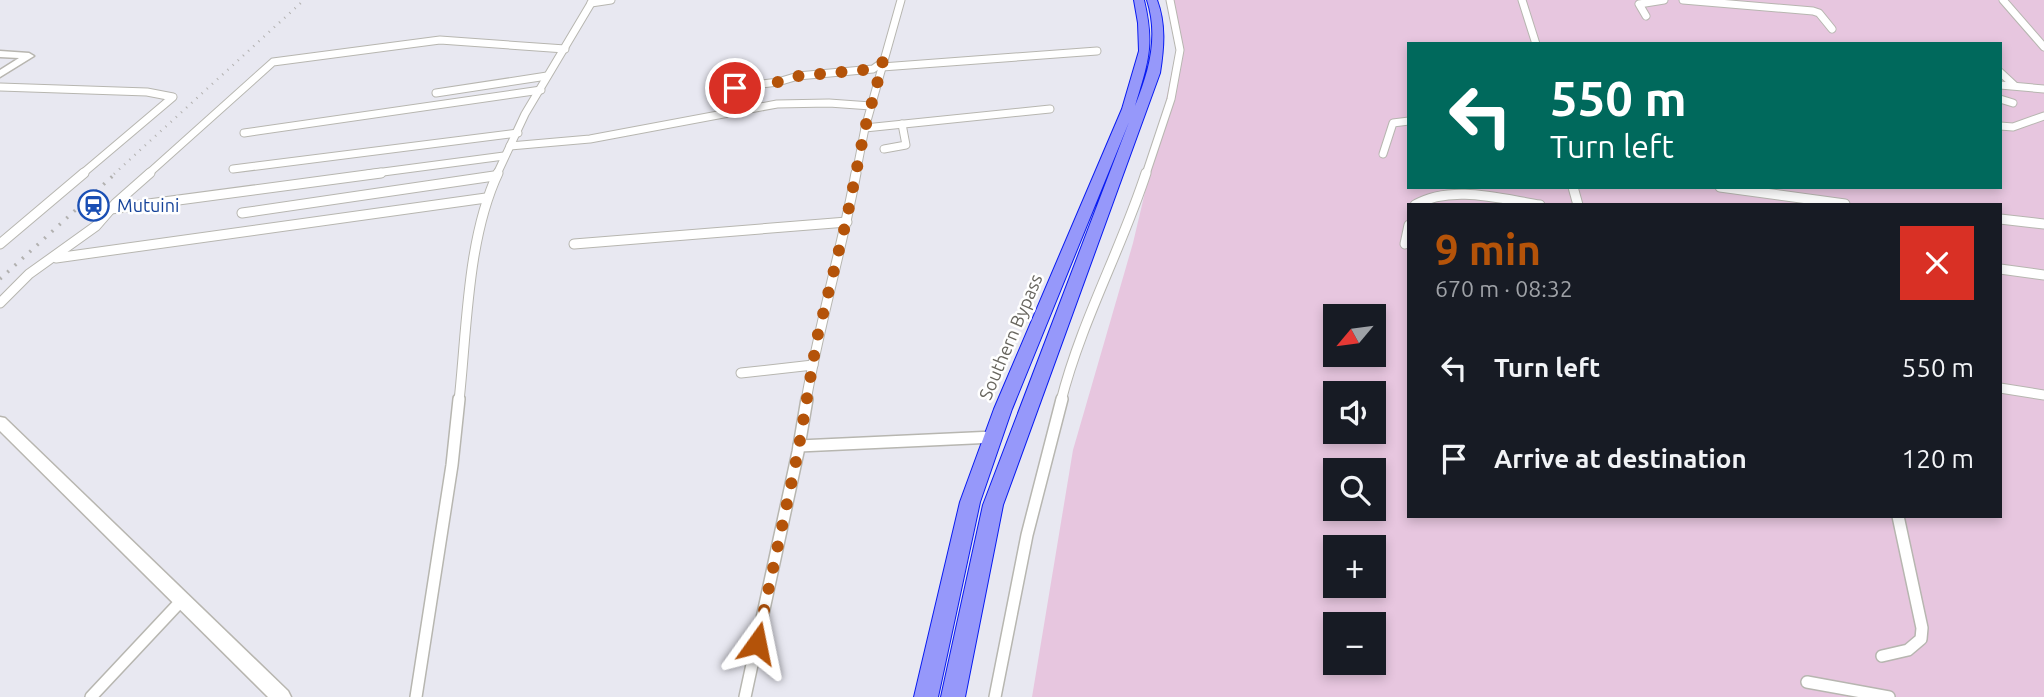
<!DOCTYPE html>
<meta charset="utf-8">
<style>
:root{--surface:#171b24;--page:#20242c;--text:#f1f3f6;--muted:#9ea1a6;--accent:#b45309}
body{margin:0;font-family:Ubuntu,sans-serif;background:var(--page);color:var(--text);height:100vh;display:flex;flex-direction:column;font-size:26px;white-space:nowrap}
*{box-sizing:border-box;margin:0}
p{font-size:23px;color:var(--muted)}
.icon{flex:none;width:38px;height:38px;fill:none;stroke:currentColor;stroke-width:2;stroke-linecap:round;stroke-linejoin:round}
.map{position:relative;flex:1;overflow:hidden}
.sheet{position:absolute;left:1407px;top:203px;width:595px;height:315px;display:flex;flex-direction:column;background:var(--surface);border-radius:0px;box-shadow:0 4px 10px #0003}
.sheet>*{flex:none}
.guide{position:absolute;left:1407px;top:42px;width:595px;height:147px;border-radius:0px;box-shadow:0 4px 10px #0003;background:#00695c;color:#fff;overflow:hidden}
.needle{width:46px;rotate:241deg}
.controls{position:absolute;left:1323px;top:304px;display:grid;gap:14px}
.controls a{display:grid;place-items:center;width:63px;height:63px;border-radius:0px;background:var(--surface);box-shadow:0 4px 10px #0003;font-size:35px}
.pin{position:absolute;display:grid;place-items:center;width:60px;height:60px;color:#fff;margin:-30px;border:4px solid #fff;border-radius:50%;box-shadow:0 2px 7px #0007}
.me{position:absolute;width:77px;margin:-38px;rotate:12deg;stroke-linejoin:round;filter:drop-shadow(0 0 5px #0008)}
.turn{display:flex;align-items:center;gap:24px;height:147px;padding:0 28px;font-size:32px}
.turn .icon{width:91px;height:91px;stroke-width:2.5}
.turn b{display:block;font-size:49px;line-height:60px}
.round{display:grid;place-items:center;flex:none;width:74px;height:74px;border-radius:0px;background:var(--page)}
.overview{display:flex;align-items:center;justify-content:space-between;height:119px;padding:0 28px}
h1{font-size:42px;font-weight:700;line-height:52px;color:var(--accent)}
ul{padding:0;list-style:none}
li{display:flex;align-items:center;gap:21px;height:91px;padding:0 28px}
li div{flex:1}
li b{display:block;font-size:26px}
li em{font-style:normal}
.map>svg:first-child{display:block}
</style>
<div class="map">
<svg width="2044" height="697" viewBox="0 0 2044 697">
<rect width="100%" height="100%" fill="#e8e8f1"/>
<!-- green -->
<path fill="#e7c6df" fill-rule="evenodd" d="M1173,0H2044V697H1032L1073,450L1133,243L1162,120L1179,36ZM1409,44H2000V187H1409ZM1409,205H2000V516H1409ZM1335,317H1374V355H1335ZM1335,394H1374V432H1335ZM1335,471H1374V509H1335ZM1335,548H1374V586H1335ZM1335,625H1374V663H1335Z"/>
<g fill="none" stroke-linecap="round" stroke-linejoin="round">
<defs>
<g id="street-far2">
<polyline points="1522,0 1536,44"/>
<polyline points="1683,0 1813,11 1819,13 1832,29"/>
<polyline points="2003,0 2044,47"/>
<polyline points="591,3 611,0"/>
<polyline points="1646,16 1639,4 1664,0"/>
<polyline points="882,67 1097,51"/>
<polyline points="2000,72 2014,85"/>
<polyline points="2000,85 2044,89"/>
<polyline points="0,87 147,92 173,97 82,174"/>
<polyline points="722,89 778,82 798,76 873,69 883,62"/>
<polyline points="436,93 547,76"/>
<polyline points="2000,99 2013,103"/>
<polyline points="2000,126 2013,127 2044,116"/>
<polyline points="865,128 1050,109"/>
<polyline points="244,133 541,90"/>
<polyline points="510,146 590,139 777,104 829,103 871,106"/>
<polyline points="884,149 906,145 902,124"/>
<polyline points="1383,154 1393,123 1409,121"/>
<polyline points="233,169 518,133"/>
<polyline points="148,174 273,62 440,40 565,49"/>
<polyline points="368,174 504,156"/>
<polyline points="497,174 525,114 593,0"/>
<polyline points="856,174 865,128 901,0"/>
<polyline points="1146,174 1171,99 1180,50 1170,0"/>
</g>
<g id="street-far1">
<polyline points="1573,187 1578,205"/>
<polyline points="1720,187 1845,204"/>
<path d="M1415,205C1451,184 1501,199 1540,205"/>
<polyline points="111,209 381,173"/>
<polyline points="242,213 494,176"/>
<polyline points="2000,219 2044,224"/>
<polyline points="0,244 84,173"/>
<polyline points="574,244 847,222"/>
<polyline points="1405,244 1409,225"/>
<polyline points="56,258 486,198"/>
<polyline points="2000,269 2044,275"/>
<polyline points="0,303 29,274 96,226 116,203 150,173"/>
<polyline points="741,373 813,365"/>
<polyline points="2000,388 2044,395"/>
<path d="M459,401C467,329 467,239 498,173"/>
<path d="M806,401C819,324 842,249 856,173"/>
<path d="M1061,401C1081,322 1121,250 1146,173"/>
</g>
<g id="street">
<polyline points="799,446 994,437"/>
<polyline points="1882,656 1908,650 1921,639 1922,628 1898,516"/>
<polyline points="1807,682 1889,697"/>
<polyline points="91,697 181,601"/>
<polyline points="416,697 452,465 459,399"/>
<polyline points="745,697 798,452 807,399"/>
<polyline points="995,697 1027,535 1062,399"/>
</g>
<g id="secondary">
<polygon points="0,51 29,53 34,56 0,77 0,70 19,58 0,57"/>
<polygon points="0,417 5,418 288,691 291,697 268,697 0,431"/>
</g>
<path id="highway" d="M1134,0H1144C1155,46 1148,62 1135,106C1149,71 1159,37 1147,0H1157C1166,24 1164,48 1160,73L1003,505L965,697H941L983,505L1129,122L1012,409L980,502L938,697H914L960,502L994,409L1122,109L1139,51L1138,23Z"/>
</defs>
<!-- street-far2 casing -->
<use href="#street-far2" stroke="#b7b6b0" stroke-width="9"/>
<!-- street-far1 casing -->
<use href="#street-far1" stroke="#b7b6b0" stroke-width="11"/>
<!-- street casing -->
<use href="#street" stroke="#b7b6b0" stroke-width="14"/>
<!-- secondary casing -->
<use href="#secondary" stroke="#b8b6b0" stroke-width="3"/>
<!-- highway casing -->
<use href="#highway" stroke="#081bf1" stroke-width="2"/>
<!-- street-far2 -->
<use href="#street-far2" stroke="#fff" stroke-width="7"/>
<!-- street-far1 -->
<use href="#street-far1" stroke="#fff" stroke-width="9"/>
<!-- street -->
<use href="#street" stroke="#fff" stroke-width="11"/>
<!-- secondary -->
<use href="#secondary" fill="#fff" fill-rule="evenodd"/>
<!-- highway -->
<use href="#highway" fill="#9698fa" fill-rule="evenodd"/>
<!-- rail-far1 -->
<polyline stroke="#b2b1b0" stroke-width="2.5" stroke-dasharray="1 6" stroke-linecap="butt" points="114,174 304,0"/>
<!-- rail -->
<polyline stroke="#b2b1b0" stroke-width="3.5" stroke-dasharray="2 8" stroke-linecap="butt" points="0,279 116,173"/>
</g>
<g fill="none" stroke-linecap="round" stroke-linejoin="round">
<!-- route -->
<polyline stroke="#b45309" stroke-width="12" stroke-dasharray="0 21.6" points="735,88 778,82 798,76 873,69 883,62 865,128 846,222 817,338 798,452 757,643"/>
</g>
<!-- icons -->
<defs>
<symbol id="station-ring" viewBox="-11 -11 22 22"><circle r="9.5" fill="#fff" stroke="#1a4fb4" stroke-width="1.5"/><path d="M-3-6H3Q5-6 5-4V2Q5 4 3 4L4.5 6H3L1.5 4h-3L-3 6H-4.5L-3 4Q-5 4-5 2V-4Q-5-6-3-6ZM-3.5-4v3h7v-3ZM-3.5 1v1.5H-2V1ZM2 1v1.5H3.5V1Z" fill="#1a4fb4"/></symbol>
</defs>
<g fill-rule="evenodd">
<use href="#station-ring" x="76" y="188" width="35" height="35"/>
</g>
<g text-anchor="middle" stroke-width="5" stroke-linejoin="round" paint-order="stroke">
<!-- transit labels -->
<g font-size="18" fill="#164399" stroke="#fff" text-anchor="start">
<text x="117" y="212">Mutuini</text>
</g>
<!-- street labels -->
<g font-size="18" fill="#68665f" stroke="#fff">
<text transform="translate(1011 337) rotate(-67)" y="6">Southern Bypass</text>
</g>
</g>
</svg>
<div class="controls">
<a><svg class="needle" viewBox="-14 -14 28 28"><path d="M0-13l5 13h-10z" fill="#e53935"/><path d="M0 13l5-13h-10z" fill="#9ea1a6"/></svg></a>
<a><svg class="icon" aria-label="sound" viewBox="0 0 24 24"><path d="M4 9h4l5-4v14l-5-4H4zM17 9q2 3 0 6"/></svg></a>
<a><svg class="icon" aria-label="search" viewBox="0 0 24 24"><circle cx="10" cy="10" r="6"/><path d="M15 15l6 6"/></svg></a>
<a>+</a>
<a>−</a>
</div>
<div class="pin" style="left:735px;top:88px;background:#d93025"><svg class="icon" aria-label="arrive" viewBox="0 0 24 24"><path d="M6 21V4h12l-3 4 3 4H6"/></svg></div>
<svg class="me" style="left:757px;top:643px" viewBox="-20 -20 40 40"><path d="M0-17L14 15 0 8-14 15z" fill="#b45309" stroke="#fff" stroke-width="4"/></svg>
<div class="guide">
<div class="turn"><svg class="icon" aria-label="left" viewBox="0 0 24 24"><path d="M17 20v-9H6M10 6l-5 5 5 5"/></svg><div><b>550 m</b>Turn left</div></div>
</div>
<section class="sheet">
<div class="overview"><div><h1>9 min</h1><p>670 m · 08:32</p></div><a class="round" style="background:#d93025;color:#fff"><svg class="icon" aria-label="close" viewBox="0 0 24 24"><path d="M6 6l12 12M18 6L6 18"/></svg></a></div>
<ul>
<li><svg class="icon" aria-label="left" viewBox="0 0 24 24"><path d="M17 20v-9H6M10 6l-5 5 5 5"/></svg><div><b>Turn left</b></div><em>550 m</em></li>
<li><svg class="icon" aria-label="arrive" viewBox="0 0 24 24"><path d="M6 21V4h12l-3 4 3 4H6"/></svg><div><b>Arrive at destination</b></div><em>120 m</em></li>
</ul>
</section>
</div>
